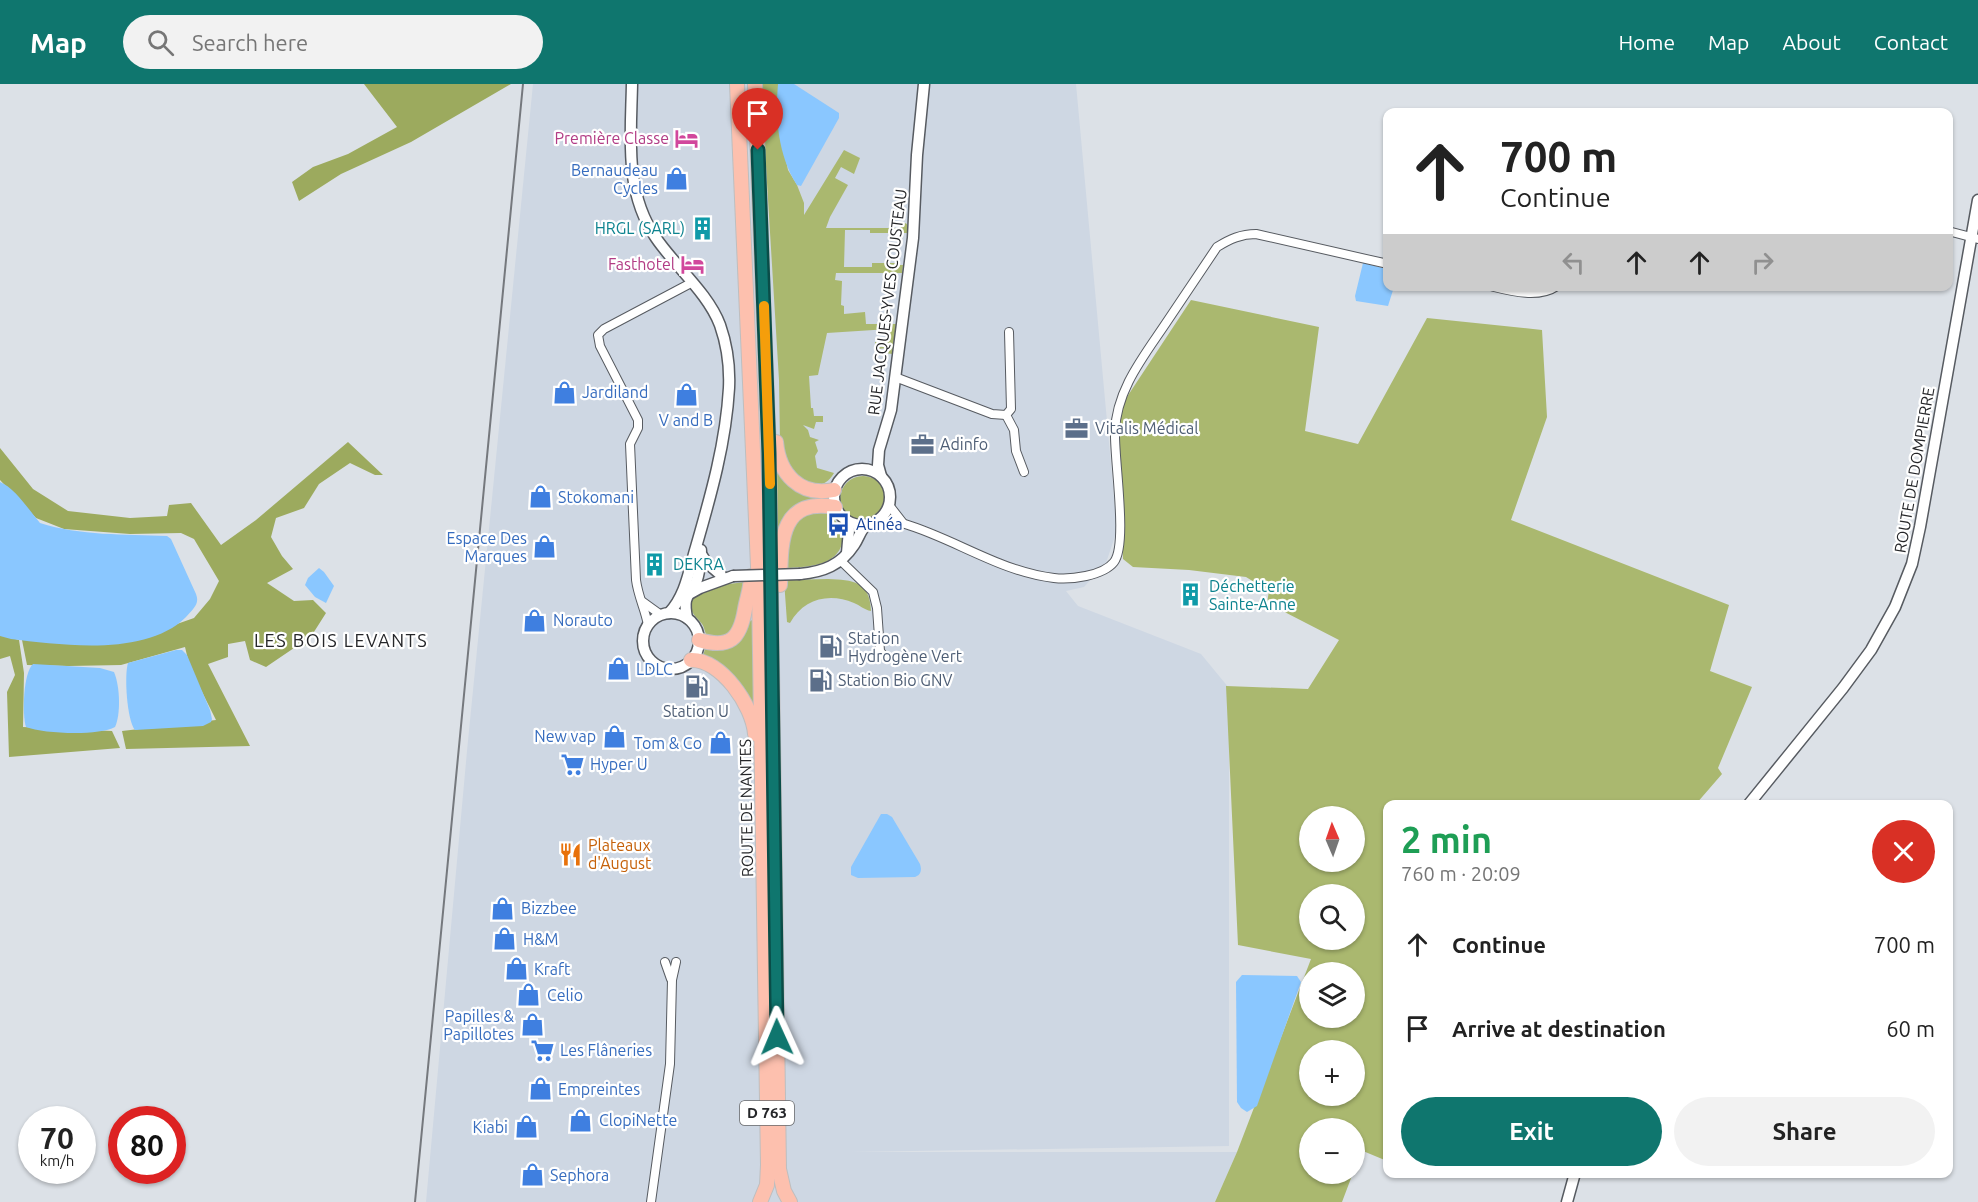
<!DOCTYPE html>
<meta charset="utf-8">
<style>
:root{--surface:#fff;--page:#f2f2f2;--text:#222;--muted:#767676;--accent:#0f766e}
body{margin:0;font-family:Ubuntu,sans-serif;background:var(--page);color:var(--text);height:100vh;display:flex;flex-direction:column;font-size:22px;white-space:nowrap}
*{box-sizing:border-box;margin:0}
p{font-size:20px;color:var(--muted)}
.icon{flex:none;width:33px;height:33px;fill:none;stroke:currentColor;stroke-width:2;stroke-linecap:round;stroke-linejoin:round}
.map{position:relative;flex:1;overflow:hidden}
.drawer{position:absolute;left:1383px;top:716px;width:570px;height:378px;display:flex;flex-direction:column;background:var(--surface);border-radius:12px;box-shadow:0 2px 4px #0004}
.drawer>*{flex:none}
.hud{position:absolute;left:1383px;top:24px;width:570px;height:183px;border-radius:12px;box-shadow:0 2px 4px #0004;background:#fff;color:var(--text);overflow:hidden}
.needle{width:39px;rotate:358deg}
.tools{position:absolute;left:1299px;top:722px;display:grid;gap:12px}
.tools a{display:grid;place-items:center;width:66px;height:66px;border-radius:50%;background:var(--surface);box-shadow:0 2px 4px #0004;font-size:30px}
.speed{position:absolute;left:18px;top:1022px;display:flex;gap:12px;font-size:30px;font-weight:700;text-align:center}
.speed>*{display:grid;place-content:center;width:78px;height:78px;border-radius:50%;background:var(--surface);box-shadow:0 2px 4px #0004;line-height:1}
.speed small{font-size:15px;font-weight:400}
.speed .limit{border:9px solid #d22;background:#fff;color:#111}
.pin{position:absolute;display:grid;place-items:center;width:51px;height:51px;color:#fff;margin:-62px -26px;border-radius:50% 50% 50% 0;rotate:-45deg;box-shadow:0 0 6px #0007}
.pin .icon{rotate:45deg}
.me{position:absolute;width:66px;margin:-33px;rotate:359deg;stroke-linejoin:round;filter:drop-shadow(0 0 4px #0008)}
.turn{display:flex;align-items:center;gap:21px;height:126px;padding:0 18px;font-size:27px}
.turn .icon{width:78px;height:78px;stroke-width:2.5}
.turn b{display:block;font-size:42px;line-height:51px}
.lanes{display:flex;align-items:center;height:57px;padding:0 18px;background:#0003;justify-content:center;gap:30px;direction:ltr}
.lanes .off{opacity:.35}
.round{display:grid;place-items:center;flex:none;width:63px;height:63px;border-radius:32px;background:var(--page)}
.overview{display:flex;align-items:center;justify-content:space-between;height:102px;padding:0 18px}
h1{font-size:36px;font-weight:700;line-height:45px;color:#1e9e55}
.cta{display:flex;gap:12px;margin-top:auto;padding:12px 18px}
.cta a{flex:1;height:69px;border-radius:36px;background:var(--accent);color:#fff;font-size:24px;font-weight:700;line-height:69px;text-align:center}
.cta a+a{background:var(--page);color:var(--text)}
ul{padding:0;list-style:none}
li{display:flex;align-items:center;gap:18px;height:84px;padding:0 18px}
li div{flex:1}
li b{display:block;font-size:22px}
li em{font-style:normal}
header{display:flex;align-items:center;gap:36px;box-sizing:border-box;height:84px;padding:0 30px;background:var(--accent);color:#fff}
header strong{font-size:28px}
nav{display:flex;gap:33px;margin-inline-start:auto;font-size:21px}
.search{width:420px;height:54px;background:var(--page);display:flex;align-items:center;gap:15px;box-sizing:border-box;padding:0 21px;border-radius:33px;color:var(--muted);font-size:22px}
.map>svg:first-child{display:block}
</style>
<header>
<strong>Map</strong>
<div class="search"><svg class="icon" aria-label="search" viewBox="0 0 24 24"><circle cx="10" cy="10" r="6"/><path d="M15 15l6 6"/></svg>Search here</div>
<nav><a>Home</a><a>Map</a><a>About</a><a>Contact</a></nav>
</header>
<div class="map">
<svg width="1978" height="1118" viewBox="0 0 1978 1118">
<rect width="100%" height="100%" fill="#dce1e7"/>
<!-- built -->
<polygon fill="#ced7e3" points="533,0 1076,0 1117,446 1106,479 1084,503 1066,507 1078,522 1201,570 1229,604 1229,1062 851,1068 1237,1068 1215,1118 426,1118 467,667"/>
<!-- green -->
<g fill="#aab86f" fill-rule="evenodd">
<path d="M761,0H778V37L788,86L797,101L804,119V131L844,66L860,74L854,90L841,83L835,94L848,101L830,133L826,144H900L905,139L907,140V149H870V146H845L844,183H872V179H900V181H903L902,189H836L835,196L842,197L841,221L844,222V230L865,228L866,240H896L892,270L886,269V264L878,265V270H876L875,258H877L878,263H887L889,245L827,249L818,291L809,292L811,324H813L814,332H823V338H816L814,345L803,341L808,346L810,353L819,356L815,358L818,367L815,372L817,384L834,389C821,411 805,397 788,387L780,359L779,296Z"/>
<path d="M1191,216L1319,243L1305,347L1358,360L1427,234L1542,246L1547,333L1511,436L1729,521L1710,587L1752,603L1718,684L1722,690L1696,720H1388L1387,1077L1363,1067L1355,1087L1354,1044H1310V1089H1353L1342,1118H1215L1237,1068L1311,875L1238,861L1226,602L1308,605L1339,556L1267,519L1269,507L1246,493L1189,486L1133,483L1123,475L1117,328ZM1310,732H1354V777H1310ZM1310,810H1354V855H1310ZM1310,888H1354V933H1310ZM1310,966H1354V1011H1310Z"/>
<polygon points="777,381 824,410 824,417 805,420 777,473 775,396"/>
<circle cx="863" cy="415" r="23"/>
<path d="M825,425L843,446C846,482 811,483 783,484L784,469L796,433Z"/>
<path d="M828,495C853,496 870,497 871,527C864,526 860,521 854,519C829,508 803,515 790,539L787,538L784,496Z"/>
<path d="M748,498L747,520L726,555L708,553C704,548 705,544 702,540C698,534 692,531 691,524C687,503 734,499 748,498Z"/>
<path d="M754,536L755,621L748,617L703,572L705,565C732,570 738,559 748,537Z"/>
</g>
<!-- forest -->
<g fill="#9caa5e">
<polygon points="364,0 511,0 411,58 341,90 299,117 292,98 313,83 348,70 397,43"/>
<polygon points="348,358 383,391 375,391 350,379 319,400 304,424 276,434 271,453 282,472 293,485 267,499 294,517 313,516 326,529 305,562 294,564 266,583 250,576 245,557 228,560 228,573 208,580 250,662 126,665 122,647 216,636 190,584 185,563 121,581 69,582 27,581 22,556 123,559 194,534 210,515 219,497 194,455 181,449 130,450 64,445 36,434 0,396 0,364 33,405 68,427 130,434 167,432 169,421 191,419 221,461 256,436"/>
<polygon points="0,551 19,556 24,589 23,643 112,647 120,664 9,673 7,608 15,591 10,572 0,575"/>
</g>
<!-- water -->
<g fill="#8ac7ff">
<path d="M778,0H794L839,29V34L801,102L797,101C778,72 775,34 778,0Z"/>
<polygon points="1363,179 1387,185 1388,202 1394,203 1388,222 1356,217 1355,212"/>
<path d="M0,398C15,404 29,426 40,439C80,452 125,450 167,452L171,455L196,510C200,520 193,525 186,533C146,573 62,561 11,555L0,552Z"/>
<polygon points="319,484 324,488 334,502 326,519 315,513 305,501 308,494"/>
<path d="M176,566H182L187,571L210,626L212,635L211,638L203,642L135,646C127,637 124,591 128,579Z"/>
<path d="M33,580L100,584L114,588C120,602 121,630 115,643C99,652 44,650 26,643C22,631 23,589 33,580Z"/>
<path d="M881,730H887L892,733L920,780C922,786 921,791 915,793L858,794L851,791V783Z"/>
<polygon points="1242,891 1297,892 1301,898 1257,1022 1247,1028 1241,1024 1237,1018 1236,898"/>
</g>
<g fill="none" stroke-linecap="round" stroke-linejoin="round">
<defs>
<g id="street">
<polyline points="1948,147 1978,155"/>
<path d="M1490,202C1510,207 1538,215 1557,202"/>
<polyline points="895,293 992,330 1006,331"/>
<polyline points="1006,331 1011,325 1009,248"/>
<polyline points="1006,331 1014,346 1016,367 1024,388"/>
<polyline points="889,421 903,439"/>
<path d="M878,436C886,438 896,437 905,440C955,455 1001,488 1054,494C1070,496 1103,492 1114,478C1128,460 1114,375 1115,348C1116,306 1144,272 1166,239C1183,214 1200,188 1217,163C1230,155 1241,150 1256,150L1388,180"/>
<polyline points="841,477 873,508 877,524 880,567 884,572"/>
<polyline points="643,518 661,531"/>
<path d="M648,541C645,525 638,512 636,496L630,360L638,344V336L600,262L598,251L604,245L691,199"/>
<polyline points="665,878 671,895"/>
<polyline points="651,1118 670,980 672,896 676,878"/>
</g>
<g id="secondary">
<path d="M632,0C631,53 624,108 656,154C675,182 708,209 720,241C727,261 730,282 729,304C726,358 711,411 696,463C689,486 686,511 669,529"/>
<circle cx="862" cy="413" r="28"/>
<polyline points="881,392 878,381 879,366 891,326 913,154 917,71 924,0"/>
<polyline points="846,437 849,446 847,469"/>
<polyline points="701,470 706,478 721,491"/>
<path d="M800,490C823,488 841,481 854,461C859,454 860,447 866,441"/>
<polyline points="691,509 700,504 733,492"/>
<circle cx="671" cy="557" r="28"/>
<path d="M687,534C684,517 685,515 694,502C700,493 700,476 701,466"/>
<polyline points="1749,720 1843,604 1871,566 1895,523 1912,480 1920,443 1978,116"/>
<polyline points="1567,1118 1575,1089"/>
</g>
<g id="highway">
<polyline points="737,0 759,505 768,1081 767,1101 760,1118"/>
<polyline points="755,0 769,368 779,1085 784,1107 790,1118"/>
<path d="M776,358C779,390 800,413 834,406"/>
<path d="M780,501C781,461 778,413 835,423"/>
<path d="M699,556C730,565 740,555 745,525C747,514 751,504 751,492"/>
<path d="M691,576C721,575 753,622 755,650"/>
</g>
</defs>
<!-- street casing -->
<use href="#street" stroke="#575b61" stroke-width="10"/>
<!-- secondary casing -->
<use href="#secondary" stroke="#575b61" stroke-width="13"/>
<!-- highway casing -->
<use href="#highway" stroke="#bebebf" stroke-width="16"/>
<!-- street -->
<use href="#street" stroke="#fff" stroke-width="8"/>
<!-- secondary -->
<use href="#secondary" stroke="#fff" stroke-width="10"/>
<!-- highway -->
<use href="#highway" stroke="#fdc0ae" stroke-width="14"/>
<!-- rail -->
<polyline stroke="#75787d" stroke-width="2" points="415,1118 523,0"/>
<defs>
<polyline id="secondary-bridge" points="733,492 800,490"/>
</defs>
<!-- secondary-bridge casing -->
<use href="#secondary-bridge" stroke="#575b61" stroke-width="13" stroke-linecap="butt"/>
<!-- secondary-bridge -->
<use href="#secondary-bridge" stroke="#fff" stroke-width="10"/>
</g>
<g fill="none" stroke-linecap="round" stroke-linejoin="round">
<defs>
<polyline id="route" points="758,66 769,369 777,953"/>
</defs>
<!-- route casing -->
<use href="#route" stroke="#0a4d48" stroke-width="15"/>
<!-- route -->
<use href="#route" stroke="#0f766e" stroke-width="10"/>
<!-- slow -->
<polyline stroke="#f59e0b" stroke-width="10" points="764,222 770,400"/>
</g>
<!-- icons -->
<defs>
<symbol id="hotel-bare" viewBox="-9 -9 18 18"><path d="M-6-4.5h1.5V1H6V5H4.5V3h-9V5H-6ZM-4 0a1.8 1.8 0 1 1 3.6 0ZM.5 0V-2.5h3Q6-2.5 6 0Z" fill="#d1479c" stroke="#fff" stroke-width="2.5" paint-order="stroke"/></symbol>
<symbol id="shop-bare" viewBox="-9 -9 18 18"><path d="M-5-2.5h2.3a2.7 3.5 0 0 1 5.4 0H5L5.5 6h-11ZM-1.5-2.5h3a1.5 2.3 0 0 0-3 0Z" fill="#3f7fe0" stroke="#fff" stroke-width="2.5" paint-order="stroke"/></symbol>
<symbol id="building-bare" viewBox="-9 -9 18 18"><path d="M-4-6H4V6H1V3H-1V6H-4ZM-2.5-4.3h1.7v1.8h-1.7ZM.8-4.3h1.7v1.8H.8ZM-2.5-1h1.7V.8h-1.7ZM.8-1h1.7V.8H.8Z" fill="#0f9aa8" stroke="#fff" stroke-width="2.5" paint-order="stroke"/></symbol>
<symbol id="office-bare" viewBox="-9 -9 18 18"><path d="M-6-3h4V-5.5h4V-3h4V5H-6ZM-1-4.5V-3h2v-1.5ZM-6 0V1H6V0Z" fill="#5c6f8a" stroke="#fff" stroke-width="2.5" paint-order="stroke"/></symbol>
<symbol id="bus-bare" viewBox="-9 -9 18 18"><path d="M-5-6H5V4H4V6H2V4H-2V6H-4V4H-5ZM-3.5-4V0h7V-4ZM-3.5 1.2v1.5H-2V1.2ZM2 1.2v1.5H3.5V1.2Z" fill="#1a4fb4" stroke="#fff" stroke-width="2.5" paint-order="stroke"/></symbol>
<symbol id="fuel-bare" viewBox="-9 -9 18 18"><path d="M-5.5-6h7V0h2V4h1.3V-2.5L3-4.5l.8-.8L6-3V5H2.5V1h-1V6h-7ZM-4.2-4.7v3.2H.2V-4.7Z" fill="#5c6f8a" stroke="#fff" stroke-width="2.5" paint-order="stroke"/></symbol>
<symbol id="supermarket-bare" viewBox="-9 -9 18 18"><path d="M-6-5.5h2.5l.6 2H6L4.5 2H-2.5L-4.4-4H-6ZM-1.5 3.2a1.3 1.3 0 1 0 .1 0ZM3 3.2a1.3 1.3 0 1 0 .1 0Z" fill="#3f7fe0" stroke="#fff" stroke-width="2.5" paint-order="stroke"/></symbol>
<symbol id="restaurant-bare" viewBox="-9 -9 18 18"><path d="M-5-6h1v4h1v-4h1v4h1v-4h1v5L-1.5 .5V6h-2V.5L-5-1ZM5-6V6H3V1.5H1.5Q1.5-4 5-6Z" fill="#e8710a" stroke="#fff" stroke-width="2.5" paint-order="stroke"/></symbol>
</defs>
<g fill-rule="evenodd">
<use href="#hotel-bare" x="670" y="38" width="33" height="33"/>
<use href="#shop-bare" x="660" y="78" width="33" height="33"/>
<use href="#building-bare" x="686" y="128" width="33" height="33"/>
<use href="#hotel-bare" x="676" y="164" width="33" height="33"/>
<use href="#shop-bare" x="548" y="292" width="33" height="33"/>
<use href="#shop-bare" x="670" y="294" width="33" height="33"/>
<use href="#office-bare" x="1060" y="328" width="33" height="33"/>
<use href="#office-bare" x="906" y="344" width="33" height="33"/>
<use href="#shop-bare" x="524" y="396" width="33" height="33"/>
<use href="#bus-bare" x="822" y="424" width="33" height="33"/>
<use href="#shop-bare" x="528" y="446" width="33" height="33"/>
<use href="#building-bare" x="638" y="464" width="33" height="33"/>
<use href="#building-bare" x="1174" y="494" width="33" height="33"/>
<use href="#shop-bare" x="518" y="520" width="33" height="33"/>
<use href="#fuel-bare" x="814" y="546" width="33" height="33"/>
<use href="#shop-bare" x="602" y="568" width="33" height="33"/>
<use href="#fuel-bare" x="804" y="580" width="33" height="33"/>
<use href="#fuel-bare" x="680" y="586" width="33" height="33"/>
<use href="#shop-bare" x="598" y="636" width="33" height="33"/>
<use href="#shop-bare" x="704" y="642" width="33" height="33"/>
<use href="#supermarket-bare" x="556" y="664" width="33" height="33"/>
<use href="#restaurant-bare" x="554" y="754" width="33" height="33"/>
<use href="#shop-bare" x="486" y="808" width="33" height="33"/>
<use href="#shop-bare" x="488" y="838" width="33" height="33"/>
<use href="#shop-bare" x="500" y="868" width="33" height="33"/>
<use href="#shop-bare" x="512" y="894" width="33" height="33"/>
<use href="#shop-bare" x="516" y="924" width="33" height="33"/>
<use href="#supermarket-bare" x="526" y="950" width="33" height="33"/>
<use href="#shop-bare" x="524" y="988" width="33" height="33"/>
<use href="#shop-bare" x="564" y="1020" width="33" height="33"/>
<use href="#shop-bare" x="510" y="1026" width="33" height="33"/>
<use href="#shop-bare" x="516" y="1074" width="33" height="33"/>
</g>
<g text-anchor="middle" stroke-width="4.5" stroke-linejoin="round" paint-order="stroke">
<!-- shield labels -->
<rect fill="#fff" stroke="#666769" stroke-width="1.5" x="740" y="1017" width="54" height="24" rx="4.5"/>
<g font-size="15" font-weight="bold" fill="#252629">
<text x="767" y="1034">D 763</text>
</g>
<!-- hotel labels -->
<g font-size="16" fill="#b23c85" stroke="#fff" text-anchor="end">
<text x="669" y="60">Première Classe</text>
<text x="675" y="186">Fasthotel</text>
</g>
<!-- shop labels -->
<g font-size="16" fill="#366cbe" stroke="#fff" text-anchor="start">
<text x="658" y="92" text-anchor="end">Bernaudeau<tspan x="658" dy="18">Cycles</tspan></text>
<text x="582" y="314">Jardiland</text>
<text x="686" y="342" text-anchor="middle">V and B</text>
<text x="558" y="419">Stokomani</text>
<text x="527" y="460" text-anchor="end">Espace Des<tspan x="527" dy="18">Marques</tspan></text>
<text x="553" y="542">Norauto</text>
<text x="636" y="591">LDLC</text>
<text x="596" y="658" text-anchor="end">New vap</text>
<text x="702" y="665" text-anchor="end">Tom &amp; Co</text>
<text x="590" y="686">Hyper U</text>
<text x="521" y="830">Bizzbee</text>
<text x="523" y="861">H&amp;M</text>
<text x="534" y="891">Kraft</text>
<text x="547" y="917">Celio</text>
<text x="514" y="938" text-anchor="end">Papilles &amp;<tspan x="514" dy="18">Papillotes</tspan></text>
<text x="560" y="972">Les Flâneries</text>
<text x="558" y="1011">Empreintes</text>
<text x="599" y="1042">ClopiNette</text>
<text x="508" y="1049" text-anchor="end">Kiabi</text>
<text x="550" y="1097">Sephora</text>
</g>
<!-- culture labels -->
<g font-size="16" fill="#0d838f" stroke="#fff" text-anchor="start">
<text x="685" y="150" text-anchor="end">HRGL (SARL)</text>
<text x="673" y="486">DEKRA</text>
<text x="1209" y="508">Déchetterie<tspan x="1209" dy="18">Sainte-Anne</tspan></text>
</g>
<!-- street labels -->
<g font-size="16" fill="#252629" stroke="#fff">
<text transform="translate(887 218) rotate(-83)" y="6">RUE JACQUES-YVES COUSTEAU</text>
<text transform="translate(1914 386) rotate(-80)" y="6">ROUTE DE DOMPIERRE</text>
<text transform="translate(746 724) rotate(-91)" y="6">ROUTE DE NANTES</text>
</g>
<!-- service labels -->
<g font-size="16" fill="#4e5e75" stroke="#fff" text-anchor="start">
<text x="1095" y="350">Vitalis Médical</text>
<text x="940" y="366">Adinfo</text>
<text x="848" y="560">Station<tspan x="848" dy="18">Hydrogène Vert</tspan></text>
<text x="838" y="602">Station Bio GNV</text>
<text x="696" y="633" text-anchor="middle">Station U</text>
</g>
<!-- transit labels -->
<g font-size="16" fill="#164399" stroke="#fff" text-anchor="start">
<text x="856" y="446">Atinéa</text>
</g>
<!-- food labels -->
<g font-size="16" fill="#c56008" stroke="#fff" text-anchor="start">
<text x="588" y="767">Plateaux<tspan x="588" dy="18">d'August</tspan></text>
</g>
<!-- neighbourhood labels -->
<g font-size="18" letter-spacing="1.5" fill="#252629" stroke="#fff">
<text x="341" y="563">LES BOIS LEVANTS</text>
</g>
</g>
</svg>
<div class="tools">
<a><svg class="needle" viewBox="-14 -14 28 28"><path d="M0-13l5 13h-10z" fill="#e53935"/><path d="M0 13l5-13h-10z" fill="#767676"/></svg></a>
<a><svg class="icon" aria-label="search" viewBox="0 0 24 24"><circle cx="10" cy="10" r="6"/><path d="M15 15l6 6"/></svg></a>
<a><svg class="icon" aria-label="layers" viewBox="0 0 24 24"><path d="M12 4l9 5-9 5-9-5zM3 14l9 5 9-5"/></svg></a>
<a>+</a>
<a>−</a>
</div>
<div class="speed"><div>70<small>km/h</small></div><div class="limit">80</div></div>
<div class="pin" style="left:758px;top:66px;background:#d93025"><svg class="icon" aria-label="arrive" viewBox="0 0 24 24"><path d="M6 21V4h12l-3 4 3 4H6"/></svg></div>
<svg class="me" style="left:777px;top:953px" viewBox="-20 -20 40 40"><path d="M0-17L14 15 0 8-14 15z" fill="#0f766e" stroke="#fff" stroke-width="4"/></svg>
<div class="hud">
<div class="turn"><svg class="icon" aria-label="ahead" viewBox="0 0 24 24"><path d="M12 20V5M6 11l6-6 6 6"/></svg><div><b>700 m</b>Continue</div></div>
<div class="lanes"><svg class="icon off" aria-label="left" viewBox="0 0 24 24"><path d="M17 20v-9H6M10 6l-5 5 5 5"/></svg><svg class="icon" aria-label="ahead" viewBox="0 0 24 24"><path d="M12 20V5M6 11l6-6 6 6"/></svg><svg class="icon" aria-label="ahead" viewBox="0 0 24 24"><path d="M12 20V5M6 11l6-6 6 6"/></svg><svg class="icon off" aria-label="right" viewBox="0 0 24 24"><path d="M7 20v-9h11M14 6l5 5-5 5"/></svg></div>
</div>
<section class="drawer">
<div class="overview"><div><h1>2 min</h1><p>760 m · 20:09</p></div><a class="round" style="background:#d93025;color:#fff"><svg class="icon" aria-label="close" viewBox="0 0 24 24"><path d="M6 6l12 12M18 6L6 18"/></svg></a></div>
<ul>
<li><svg class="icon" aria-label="ahead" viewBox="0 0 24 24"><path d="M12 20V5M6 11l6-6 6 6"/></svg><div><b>Continue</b></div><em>700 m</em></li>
<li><svg class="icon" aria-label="arrive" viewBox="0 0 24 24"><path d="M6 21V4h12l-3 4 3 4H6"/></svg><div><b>Arrive at destination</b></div><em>60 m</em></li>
</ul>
<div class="cta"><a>Exit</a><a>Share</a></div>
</section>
</div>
